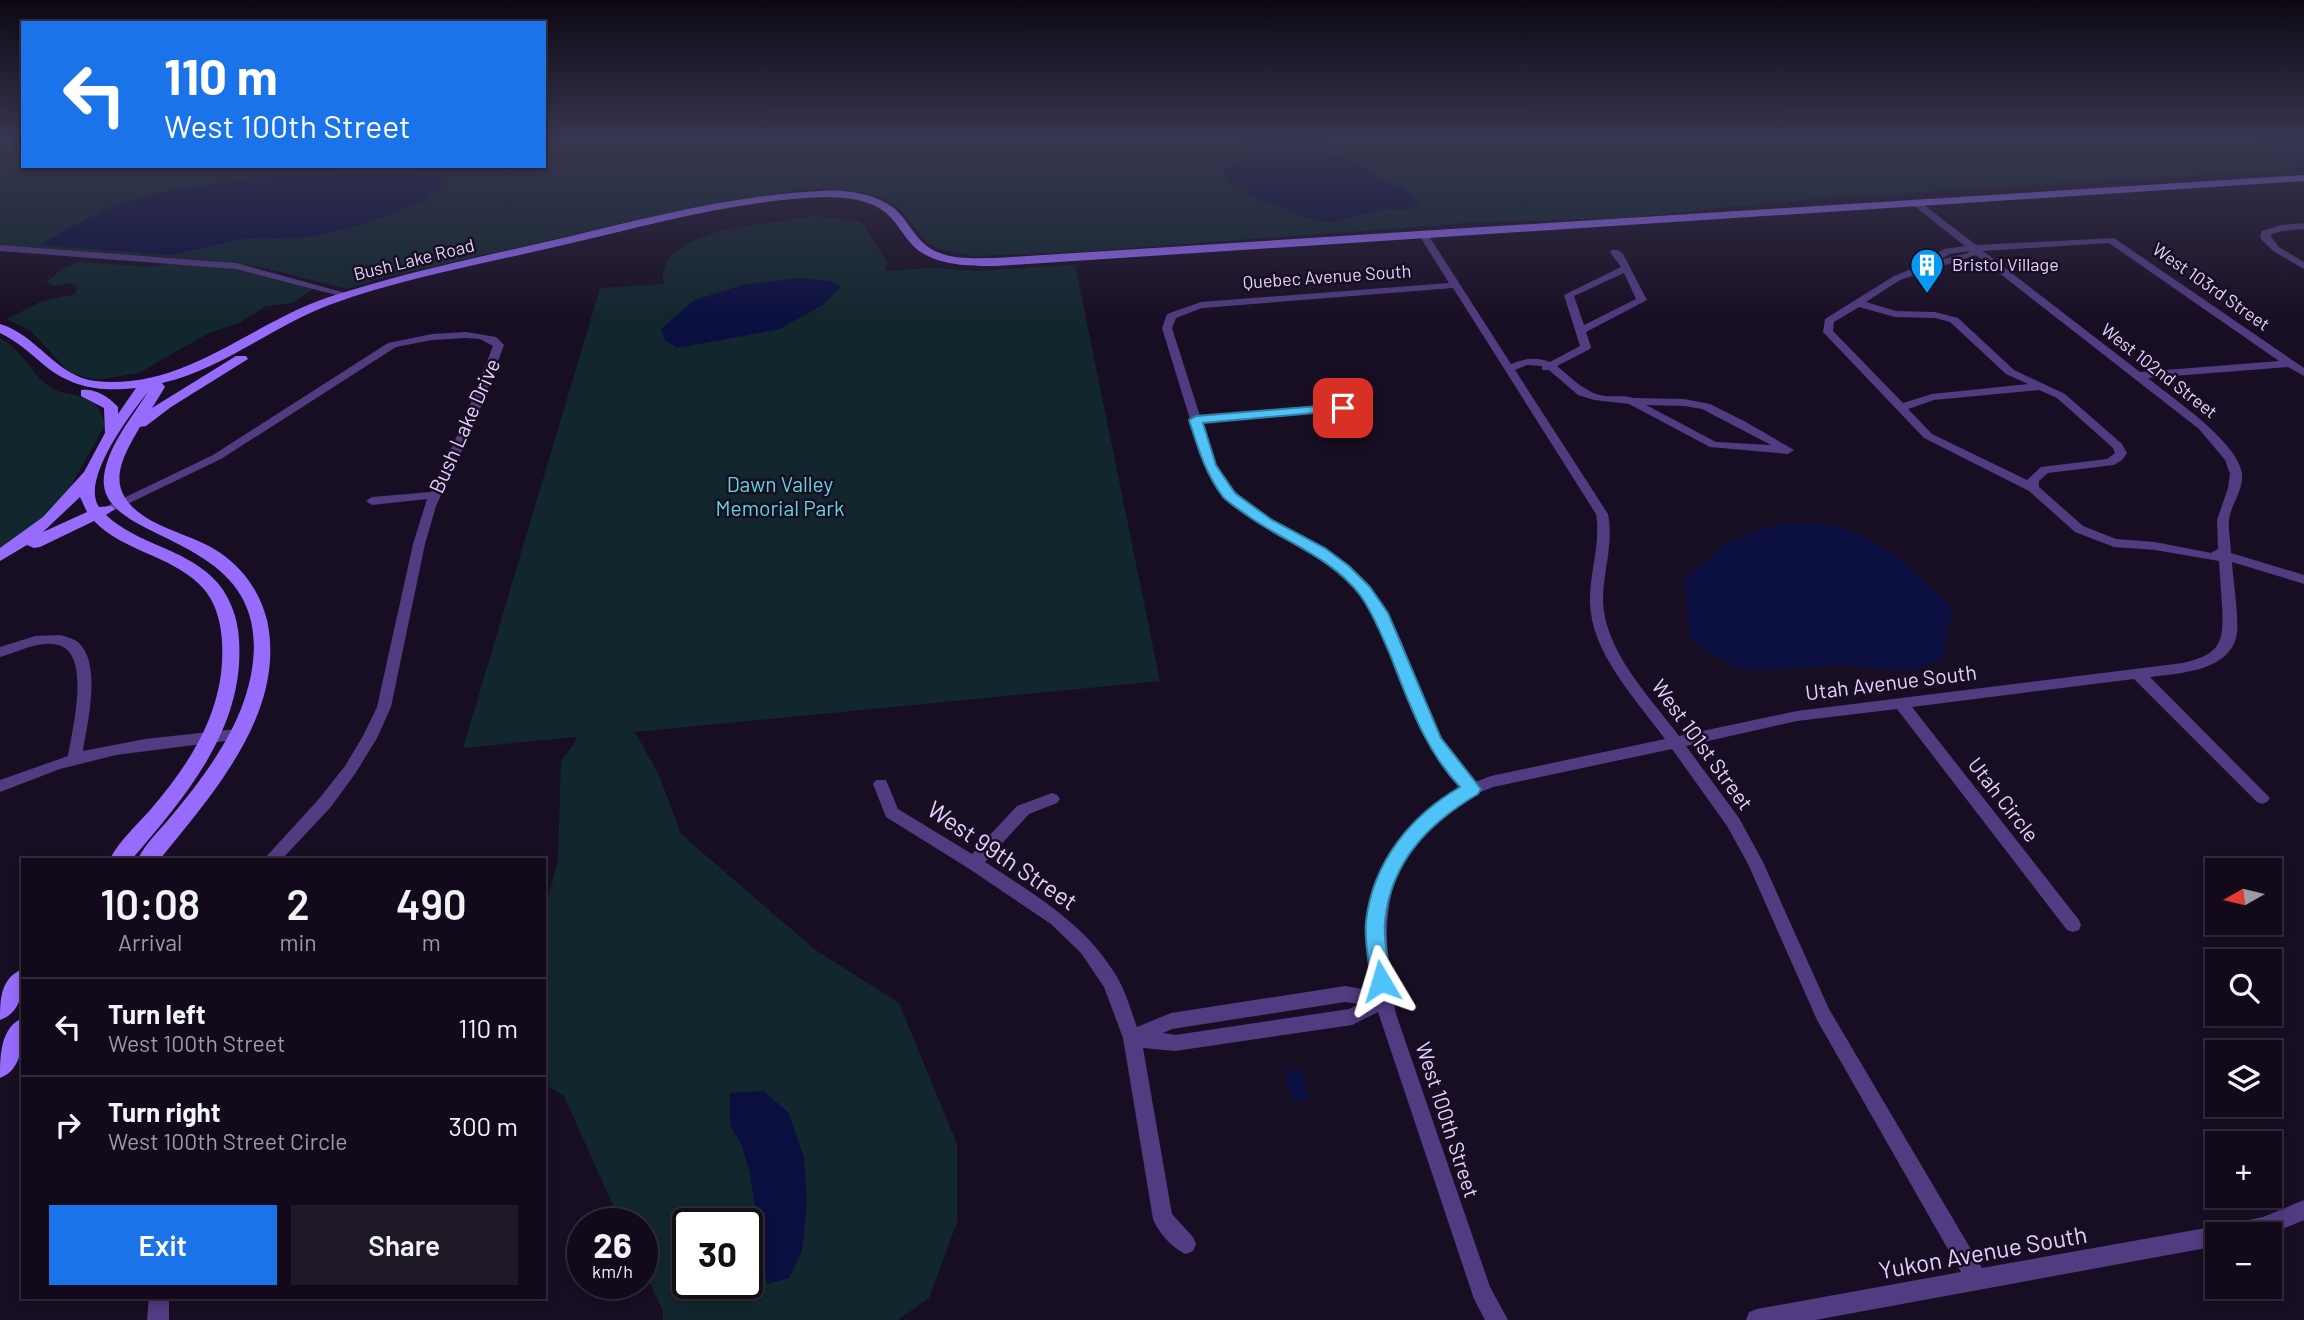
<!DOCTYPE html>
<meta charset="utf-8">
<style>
:root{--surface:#120a1a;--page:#1f1827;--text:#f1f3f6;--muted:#9c9aa2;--line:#312b39;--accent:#1a73e8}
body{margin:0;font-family:Barlow,sans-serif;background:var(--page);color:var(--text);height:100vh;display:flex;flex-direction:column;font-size:26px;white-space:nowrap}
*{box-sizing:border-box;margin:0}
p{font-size:23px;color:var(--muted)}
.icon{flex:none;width:38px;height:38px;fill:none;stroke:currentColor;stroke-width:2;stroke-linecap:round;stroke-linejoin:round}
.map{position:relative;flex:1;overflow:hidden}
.panel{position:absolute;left:21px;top:858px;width:525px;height:441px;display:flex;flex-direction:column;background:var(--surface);border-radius:0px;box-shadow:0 4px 10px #0003,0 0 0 2px var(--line)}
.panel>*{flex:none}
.guide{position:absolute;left:21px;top:21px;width:525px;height:147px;border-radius:0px;box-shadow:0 4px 10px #0003,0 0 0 2px var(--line);background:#1a73e8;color:#fff;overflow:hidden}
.needle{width:46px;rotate:262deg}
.controls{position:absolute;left:2205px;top:858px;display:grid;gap:14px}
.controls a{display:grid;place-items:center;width:77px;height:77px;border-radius:0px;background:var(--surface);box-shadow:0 4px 10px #0003,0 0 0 2px var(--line);font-size:35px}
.speed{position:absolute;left:567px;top:1208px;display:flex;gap:14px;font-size:35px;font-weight:700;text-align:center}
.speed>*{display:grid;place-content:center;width:91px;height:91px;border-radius:50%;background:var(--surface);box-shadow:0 4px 10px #0003,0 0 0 2px var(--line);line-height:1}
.speed small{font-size:18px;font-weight:400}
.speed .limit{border:4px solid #111;border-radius:10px;background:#fff;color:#111}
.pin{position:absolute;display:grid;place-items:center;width:60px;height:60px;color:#fff;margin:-30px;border-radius:14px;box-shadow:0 4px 10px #0006}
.me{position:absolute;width:77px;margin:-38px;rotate:353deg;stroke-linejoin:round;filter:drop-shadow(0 0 5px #0008)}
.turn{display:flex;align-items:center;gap:24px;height:147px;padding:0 28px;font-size:32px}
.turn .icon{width:91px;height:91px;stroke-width:2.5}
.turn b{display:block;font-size:49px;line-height:60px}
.eta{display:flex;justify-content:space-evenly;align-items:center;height:119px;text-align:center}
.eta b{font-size:42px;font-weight:600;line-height:49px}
.primary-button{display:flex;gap:14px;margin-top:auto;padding:14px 28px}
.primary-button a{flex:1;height:80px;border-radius:0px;background:var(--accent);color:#fff;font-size:28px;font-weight:600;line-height:80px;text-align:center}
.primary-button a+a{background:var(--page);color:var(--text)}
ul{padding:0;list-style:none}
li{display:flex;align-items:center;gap:21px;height:98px;padding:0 28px;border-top:2px solid var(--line)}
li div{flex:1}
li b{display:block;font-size:26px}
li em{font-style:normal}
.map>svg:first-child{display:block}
</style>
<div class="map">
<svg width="2304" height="1320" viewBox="0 0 2304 1320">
<rect width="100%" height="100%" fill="#180e23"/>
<!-- green -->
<g fill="#12262d" fill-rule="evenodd">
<polygon points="0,139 23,139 23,166 544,166 544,139 2249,139 2300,168 1813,199 1621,218 1468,223 1076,252 972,256 936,248 925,240 899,208 884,199 864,192 821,188 772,194 637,220 378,279 347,289 264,268 206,260 0,245"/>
<path d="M815,216L861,222L888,263L884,271L932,268L977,271L1075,265L1160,681L635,732L659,775L681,834L814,949L899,1003L957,1144V1222L929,1298L898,1320H663V1311L642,1267V1223H621L564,1096L544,1084V912L558,860L561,761L577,739L576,737L463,748L600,288L664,284C651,227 780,223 815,216ZM730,1093L789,1277L768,1284L750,1173L742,1145L730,1125ZM688,1223H747V1283H688Z"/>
<polygon points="80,262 149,267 175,263 230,268 314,288 293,303 266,306 241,322 207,334 139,373 97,380 70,373 32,332 7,319 42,301 75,294 77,287 71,283 53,286 46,282 65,267"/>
<path d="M0,338C21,349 29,370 46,384C69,404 94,382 105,425L63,500L49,515L0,548Z"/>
</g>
<!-- water -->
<g fill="#0b0f3f">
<polygon points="1244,139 1325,139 1329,141 1327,153 1356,161 1390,185 1402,187 1419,203 1409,210 1384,209 1331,223 1305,217 1248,195 1245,187 1230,185 1223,170 1249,157"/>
<path d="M376,173L436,175L446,184L423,202L355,227L303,238L243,239L170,255L39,245C70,229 102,208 136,199C211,178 298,175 376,173Z"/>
<polygon points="798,278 830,281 840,287 824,304 780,329 677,348 664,339 661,329 694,300 743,285"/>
<path d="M1782,523C1799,524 1819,523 1836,527C1883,538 1920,576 1953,609L1941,660L1910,671L1837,665L1752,671L1731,666L1691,639L1684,582L1725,543Z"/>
<polygon points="1301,1069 1309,1099 1292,1102 1284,1071"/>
<polygon points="763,1091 788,1112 804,1157 807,1205 802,1251 789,1278 767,1284 750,1173 742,1145 730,1125 730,1093"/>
</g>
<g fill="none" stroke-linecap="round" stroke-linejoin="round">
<!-- street -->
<g fill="#513b81" fill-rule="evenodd">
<path d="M1913,201H1919L1976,245L2114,238L2304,368V376L2288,367L2148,378C2172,398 2237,441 2242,473C2244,490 2231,504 2229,520C2228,530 2231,542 2231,553L2304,575V584L2232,562C2233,579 2239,617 2237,633C2231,672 2179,673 2150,677L2270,798L2267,802L2262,804L2257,802L2134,679L1912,707L2079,920L2081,925L2079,930L2073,932L2067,930L1897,709L1797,721L1686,746L1739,818L1763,862L1829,1009L1982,1268L2217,1226L2222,1228L2230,1224L2263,1217L2304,1200V1220L2270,1234H2217V1246L1815,1320H1746L1749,1312L1757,1309L1961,1272L1817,1020L1748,864L1727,826L1672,749L1493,787C1385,829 1375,912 1396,1014L1490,1287L1508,1320H1485L1474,1299L1378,1012L1352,1025L1175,1051L1143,1048L1172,1214L1193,1237L1196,1244L1193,1251L1186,1254C1173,1249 1158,1232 1153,1219L1123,1038L1104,987L1081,953L1051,924L968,868L886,817L873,784L876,780H886L898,809L972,854L1017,806L1052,793L1057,795L1060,799L1057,803L1029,814L985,862C1035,895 1086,924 1117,977C1126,992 1131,1011 1137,1027L1171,1013L1345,986L1374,991C1357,907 1384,829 1461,788L1440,763L1425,738L1380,626L1361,595L1343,575L1323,560L1239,508L1221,490L1204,465L1162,328L1167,314L1201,302L1449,283L1419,235L1424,232L1427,233L1511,364C1525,358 1536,357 1550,362L1580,346L1564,295L1621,267L1610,252L1612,250H1618L1623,254L1647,300L1586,332L1591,347L1590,349L1557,366C1573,379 1585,393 1605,396C1615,397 1625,395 1633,398L1684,399L1710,404L1746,422L1794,450L1788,454L1710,447L1629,404L1594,400L1578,395L1549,370H1542V366L1527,365L1515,370L1608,514C1614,544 1603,571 1603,600C1604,651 1650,697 1679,736L1797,711L2183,663C2221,654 2224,642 2222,607C2221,591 2220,576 2219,561L2155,550L2114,547L2075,532L2029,491L1924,438L1823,332L1825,319L1894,276L1929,262L1931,257L1944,249L1965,246L1913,205ZM2109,243L2279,361L2140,372L1983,251ZM1969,251L1968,253L1939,260L1950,254ZM1976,255L2199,429L2225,460L2230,474L2228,488L2217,520L2218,549L2211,553L2155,542L2116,539L2083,526L2039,487V481L2048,473L2114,465L2122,460L2127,453L2122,444L2065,394L2014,370L1958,318L1935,312L1896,311L1866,302L1900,280ZM1624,273L1636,299L1584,325L1574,296ZM1453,288L1596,514C1601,544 1590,570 1590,599C1589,651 1636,699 1665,739L1491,776L1475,782L1450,755L1439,738C1416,689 1405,629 1369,587C1328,539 1240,519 1216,464C1210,451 1207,436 1202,423L1343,411L1349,408L1343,405L1200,416L1172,328L1176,318L1202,308ZM1859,307L1895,317L1935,318L1950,322L2006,374L2028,384L1932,394L1903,403L1833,331L1834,322ZM2039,390L2057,398L2113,448L2115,453L2107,459L2041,467L2027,480L1932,434L1908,409L1934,400ZM1646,405L1684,406L1702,409L1771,445L1716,442ZM1345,1002L1359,1004L1349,1009L1175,1035L1163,1033L1172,1029Z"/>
<polygon points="2304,223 2304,229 2282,231 2270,235 2279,247 2304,262 2304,269 2273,251 2260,238 2262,231 2281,225"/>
<polygon points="0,245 236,263 353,295 348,298 236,269 0,251"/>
<polygon points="466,332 496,337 504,345 475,423 436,506 425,544 391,707 377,738 355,774 330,808 282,859 264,859 318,800 345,766 363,736 377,707 413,544 427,499 372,505 366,501 372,497 431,492 463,423 493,346 480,339 466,338 432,340 396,347 221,459 115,510 111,511 105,507 213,455 388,343 432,334"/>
<path d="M59,635C65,636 75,639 79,643C102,665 87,724 83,751L145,739L236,729L241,731L243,735L241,739L116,755L60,769L0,792V780L68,756C72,731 92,653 58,645C40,640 18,652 0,657V647L35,636Z"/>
<polygon points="149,1297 169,1297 169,1320 147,1320"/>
</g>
<!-- secondary -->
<g fill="#976bfb" fill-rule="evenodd">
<path d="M2304,175V181L996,266C972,266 945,266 924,254C909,246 903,231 892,219C877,200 847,197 824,197C735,200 646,226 559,246C483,264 403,278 329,305C271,327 223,369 162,383L165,387L152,408L236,356H246L248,359L171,407L146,426L140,427C129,446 111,474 124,496C143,528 190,532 219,552C243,568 260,592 267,620C287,711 213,794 160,859H138C146,842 162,828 174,813C207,773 241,727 251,675C279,527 95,549 104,476C108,446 132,417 148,392C131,413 80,480 99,507L112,506L115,509L106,515C137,544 182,548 212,577C229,593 238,617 239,640C245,728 186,796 132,859H110C119,841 137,825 151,809C192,761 226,708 222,642C221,621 215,599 199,584C169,555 123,551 94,521L40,547L34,548L27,545L0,561V548L43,517L84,472L105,433L104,408L81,396V390C95,388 109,397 118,407V414L136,388C101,392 72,388 44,365C30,353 17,341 0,333V324C36,334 57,377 95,381C185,391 250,323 329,297C406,272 484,256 563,238C647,218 734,195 821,191C846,189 883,194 901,215C911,227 918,242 933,250C952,260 975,258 996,258ZM80,497L87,512L43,532Z"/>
<path d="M23,969C23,990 22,1012 0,1020C0,1000 0,978 23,969Z"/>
<path d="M23,1018C23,1039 24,1069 0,1078C0,1057 0,1027 23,1018Z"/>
</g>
</g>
<!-- sky -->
<linearGradient id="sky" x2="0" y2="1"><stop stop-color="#0d0813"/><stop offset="0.43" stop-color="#373650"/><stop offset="1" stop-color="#373650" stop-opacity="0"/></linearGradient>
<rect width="2304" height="323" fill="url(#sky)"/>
<!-- route -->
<path fill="#4fc3f7" stroke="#337fa1" stroke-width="2" d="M1343,404L1349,408L1347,410L1203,423L1216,465L1235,493L1272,520L1325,548L1349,566L1370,587L1388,613L1441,738L1481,789L1478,794C1429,823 1391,861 1385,921C1383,940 1389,962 1391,981L1388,987L1381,990L1374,987L1371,981C1369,962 1364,940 1366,921C1373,862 1410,816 1460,787C1424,749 1408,700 1389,652C1380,632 1373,613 1360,595C1331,557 1286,543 1248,516C1240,510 1230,504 1223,497C1205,473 1198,448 1189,420L1196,416Z"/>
<!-- icons -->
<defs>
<symbol id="building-pin" viewBox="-11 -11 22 30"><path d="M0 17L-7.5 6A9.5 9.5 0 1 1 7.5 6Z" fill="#069af5" stroke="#180e23"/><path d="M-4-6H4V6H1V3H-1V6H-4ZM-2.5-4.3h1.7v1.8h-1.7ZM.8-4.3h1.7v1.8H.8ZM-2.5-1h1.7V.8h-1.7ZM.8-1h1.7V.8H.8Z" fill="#fff"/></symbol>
</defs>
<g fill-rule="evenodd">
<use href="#building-pin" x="1908" y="246" width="38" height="52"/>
</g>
<g text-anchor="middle" stroke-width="5" stroke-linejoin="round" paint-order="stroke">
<!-- far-street labels -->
<g font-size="18" fill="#e3d1fe" stroke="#180e23">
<text transform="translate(414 260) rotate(-14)" y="6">Bush Lake Road</text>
<text transform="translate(1327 277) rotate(-4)" y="6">Quebec Avenue South</text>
<text transform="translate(2211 287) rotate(35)" y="6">West 103rd Street</text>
<text transform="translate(2159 371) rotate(38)" y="6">West 102nd Street</text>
</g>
<!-- far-poi labels -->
<g font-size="18" fill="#e3d1fe" stroke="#180e23" text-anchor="start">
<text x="1952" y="271">Bristol Village</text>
</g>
<!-- street labels -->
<g font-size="21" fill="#e3d1fe" stroke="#180e23">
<text transform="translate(465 426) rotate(-66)" y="7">Bush Lake Drive</text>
<text transform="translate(1891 683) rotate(-7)" y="7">Utah Avenue South</text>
<text transform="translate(1702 745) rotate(54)" y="7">West 101st Street</text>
<text transform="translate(2003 800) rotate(52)" y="7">Utah Circle</text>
<text transform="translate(1447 1120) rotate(72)" y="7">West 100th Street</text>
</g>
<!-- park labels -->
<g font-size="21" fill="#5fd8dc" stroke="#180e23">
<text x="780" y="492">Dawn Valley<tspan x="780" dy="24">Memorial Park</tspan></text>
</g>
<!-- near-street labels -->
<g font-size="24" fill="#e3d1fe" stroke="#180e23">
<text transform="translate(1002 856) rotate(34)" y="8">West 99th Street</text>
<text transform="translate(1983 1253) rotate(-10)" y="8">Yukon Avenue South</text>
</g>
</g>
</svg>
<div class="controls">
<a><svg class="needle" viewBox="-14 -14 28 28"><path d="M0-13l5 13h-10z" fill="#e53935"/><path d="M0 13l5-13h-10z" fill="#9c9aa2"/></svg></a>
<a><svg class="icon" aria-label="search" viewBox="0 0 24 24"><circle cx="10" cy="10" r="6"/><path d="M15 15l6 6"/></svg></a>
<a><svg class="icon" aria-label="layers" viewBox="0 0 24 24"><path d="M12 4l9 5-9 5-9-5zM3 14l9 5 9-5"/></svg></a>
<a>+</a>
<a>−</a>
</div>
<div class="speed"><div>26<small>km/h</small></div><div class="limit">30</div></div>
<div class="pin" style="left:1343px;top:408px;background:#d93025"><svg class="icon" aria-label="arrive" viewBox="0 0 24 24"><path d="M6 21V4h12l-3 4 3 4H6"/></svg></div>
<svg class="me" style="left:1381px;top:981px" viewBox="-20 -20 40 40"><path d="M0-17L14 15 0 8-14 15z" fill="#4fc3f7" stroke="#fff" stroke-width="4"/></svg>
<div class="guide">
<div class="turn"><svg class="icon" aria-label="left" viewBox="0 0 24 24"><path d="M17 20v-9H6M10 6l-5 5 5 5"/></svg><div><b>110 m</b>West 100th Street</div></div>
</div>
<section class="panel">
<div class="eta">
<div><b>10:08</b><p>Arrival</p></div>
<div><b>2</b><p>min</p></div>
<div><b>490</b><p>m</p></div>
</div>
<ul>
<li><svg class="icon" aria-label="left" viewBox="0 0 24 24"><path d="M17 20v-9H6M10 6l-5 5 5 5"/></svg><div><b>Turn left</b><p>West 100th Street</p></div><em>110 m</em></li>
<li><svg class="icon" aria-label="right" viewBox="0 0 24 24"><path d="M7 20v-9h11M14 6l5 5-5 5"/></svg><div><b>Turn right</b><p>West 100th Street Circle</p></div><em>300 m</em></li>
</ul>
<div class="primary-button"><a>Exit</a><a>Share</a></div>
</section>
</div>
